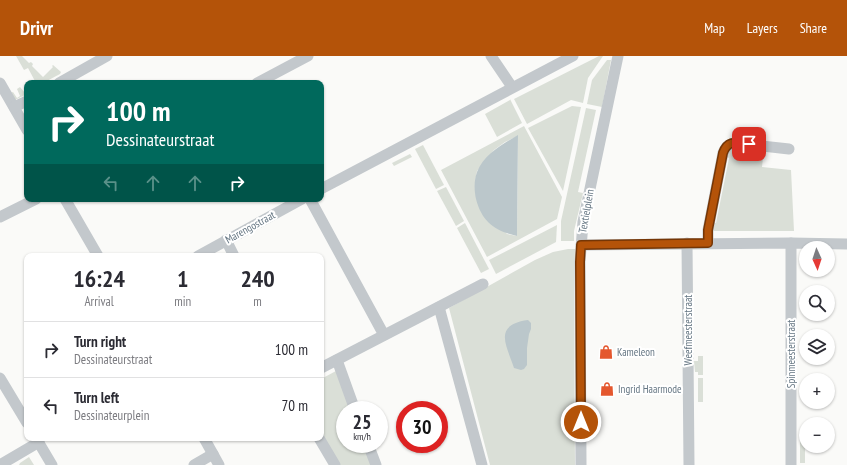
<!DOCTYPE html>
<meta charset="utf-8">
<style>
:root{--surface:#fff;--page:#f7f7f7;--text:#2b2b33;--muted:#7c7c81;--line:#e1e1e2;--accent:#b45309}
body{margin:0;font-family:"PT Sans Narrow",sans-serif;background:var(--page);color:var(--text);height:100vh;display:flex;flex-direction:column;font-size:15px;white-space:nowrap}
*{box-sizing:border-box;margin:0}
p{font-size:13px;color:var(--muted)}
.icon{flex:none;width:22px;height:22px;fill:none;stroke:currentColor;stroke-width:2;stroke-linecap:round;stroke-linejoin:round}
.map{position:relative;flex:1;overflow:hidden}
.drawer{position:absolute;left:24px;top:197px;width:300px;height:188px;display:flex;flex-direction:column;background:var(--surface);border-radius:8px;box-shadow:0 1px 3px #0004}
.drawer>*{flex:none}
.top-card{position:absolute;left:24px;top:24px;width:300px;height:122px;border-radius:8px;box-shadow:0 1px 3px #0004;background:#00695c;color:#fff;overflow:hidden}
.needle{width:26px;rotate:177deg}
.tools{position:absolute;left:799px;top:185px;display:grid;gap:8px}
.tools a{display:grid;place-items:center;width:36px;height:36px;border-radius:50%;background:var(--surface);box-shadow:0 1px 3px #0004;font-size:20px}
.speed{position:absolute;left:336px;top:345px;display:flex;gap:8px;font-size:20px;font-weight:700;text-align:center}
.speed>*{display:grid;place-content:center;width:52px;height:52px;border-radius:50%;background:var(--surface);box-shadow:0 1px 3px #0004;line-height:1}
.speed small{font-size:10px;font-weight:400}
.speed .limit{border:6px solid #d22;background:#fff;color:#111}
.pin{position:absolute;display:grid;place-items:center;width:34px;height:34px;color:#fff;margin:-17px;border-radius:8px;box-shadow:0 2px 6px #0006}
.me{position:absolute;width:44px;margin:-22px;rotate:0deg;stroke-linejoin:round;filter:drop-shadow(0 0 3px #0008)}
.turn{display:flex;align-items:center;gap:14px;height:84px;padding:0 16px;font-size:18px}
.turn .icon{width:52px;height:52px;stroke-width:2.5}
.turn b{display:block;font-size:28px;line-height:34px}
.lanes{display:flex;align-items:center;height:38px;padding:0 16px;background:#0003;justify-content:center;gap:20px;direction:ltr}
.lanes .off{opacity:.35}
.eta{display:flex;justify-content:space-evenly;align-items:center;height:68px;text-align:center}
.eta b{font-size:24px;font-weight:800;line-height:28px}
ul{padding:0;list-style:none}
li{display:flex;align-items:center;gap:12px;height:56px;padding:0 16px;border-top:1px solid var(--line)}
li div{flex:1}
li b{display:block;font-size:15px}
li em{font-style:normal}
header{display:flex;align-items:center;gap:24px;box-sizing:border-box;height:56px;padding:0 20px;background:var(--accent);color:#fff}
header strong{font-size:19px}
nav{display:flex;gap:22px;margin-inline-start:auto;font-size:14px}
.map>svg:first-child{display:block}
</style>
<header>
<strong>Drivr</strong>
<nav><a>Map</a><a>Layers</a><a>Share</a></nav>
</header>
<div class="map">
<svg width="847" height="409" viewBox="0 0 847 409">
<rect width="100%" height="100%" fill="#fafaf8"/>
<!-- green -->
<g fill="#dadfd7" fill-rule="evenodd">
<polygon points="16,0 22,0 29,7 31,6 33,8 32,10 43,21 53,11 52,10 53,9 61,16 60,18 43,27 36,27 28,12 24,14"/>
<polygon points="599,0 603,0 588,22 583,47 571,44 527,68 514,43"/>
<polygon points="607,4 611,4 602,51 587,48 592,24"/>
<polygon points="20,31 25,37 27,36 27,38 15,44 10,37 13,36 17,42 20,40 17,33"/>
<polygon points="510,43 522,67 497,81 485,58 510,44"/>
<polygon points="572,50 581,51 563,135 528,72"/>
<polygon points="586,52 596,54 578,136 583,137 574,175 574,185 561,185 561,165"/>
<path d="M524,70L562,141L557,163L487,201L441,114ZM518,80L517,180L507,178L475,137V126L477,115L494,94L505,86Z"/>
<polygon points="423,89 444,129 436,133 415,93"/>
<polygon points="739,91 739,94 749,94 749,92 762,95 765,99 763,102 762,111 791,114 794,175 712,175 713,166 716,167 729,102 727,101 730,94"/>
<polygon points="410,98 412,101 394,110 392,107"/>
<polygon points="446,131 464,165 456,170 437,135"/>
<polygon points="465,167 489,213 481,217 457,172"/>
<polygon points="557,169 556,186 496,218 489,204"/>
<polygon points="568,193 575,193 574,236 575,409 490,409 449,252 535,204 553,196"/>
<polygon points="698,300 703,300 703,319 698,319 698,316 695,316 694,305 698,305"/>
<polygon points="336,315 352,354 345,354 345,388 364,388 372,409 339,409 321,378 321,323"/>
<rect x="698" y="322" width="5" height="24"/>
<rect x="800" y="375" width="5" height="32"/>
<polygon points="29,401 34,409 19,409 20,407"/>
</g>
<!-- water -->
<g fill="#bbc7cb">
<path d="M518,79L517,180C495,175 482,166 476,143C474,134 474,124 477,116C484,98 503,88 518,79Z"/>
<path d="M528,264L531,267V273L529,278L527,292V309L524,313L521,314L514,312C507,290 492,269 528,264Z"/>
</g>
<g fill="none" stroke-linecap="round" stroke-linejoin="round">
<!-- street -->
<g stroke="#c3c8cc" stroke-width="11">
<polyline points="491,0 512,31"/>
<polyline points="0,27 27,74"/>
<polyline points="59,27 107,0"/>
<polyline points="257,27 308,0"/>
<polyline points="14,51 27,45"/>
<polyline points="321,133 573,0"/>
<polyline points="65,143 98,200"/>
<polyline points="310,143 384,279"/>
<polyline points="0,161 36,143"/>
<polyline points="226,184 234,200"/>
<polyline points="687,187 689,409"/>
<path d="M708,187V174L723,97C726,90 728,88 736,87L789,93"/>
<polyline points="581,189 791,187 847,188"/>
<polyline points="198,200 302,143"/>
<polyline points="439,251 482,409"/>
<polyline points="337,304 355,354"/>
<polyline points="321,312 483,228"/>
<polyline points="0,322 27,367"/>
<polyline points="36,382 52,409"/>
<polyline points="204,382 219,409"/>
<polyline points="319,382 335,409"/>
<polyline points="368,388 376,409"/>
<polyline points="0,409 39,386"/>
<polyline points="194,409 213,398"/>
<polyline points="581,409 580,206 583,166 618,0"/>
<polyline points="791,409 791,187"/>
</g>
</g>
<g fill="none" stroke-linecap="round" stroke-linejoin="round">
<defs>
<path id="route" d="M581,366L580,206L581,189L708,187V174L723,97C728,83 737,87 749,88"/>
</defs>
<!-- route casing -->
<use href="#route" stroke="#753606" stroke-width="10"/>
<!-- route -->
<use href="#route" stroke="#b45309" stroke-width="7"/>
</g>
<!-- icons -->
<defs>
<symbol id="shop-bare" viewBox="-9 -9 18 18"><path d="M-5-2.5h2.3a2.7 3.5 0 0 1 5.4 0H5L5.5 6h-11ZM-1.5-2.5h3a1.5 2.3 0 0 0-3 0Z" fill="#e4572e" stroke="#fff" stroke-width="2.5" paint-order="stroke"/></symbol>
</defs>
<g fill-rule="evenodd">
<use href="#shop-bare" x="596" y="286" width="20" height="20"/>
<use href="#shop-bare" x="597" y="323" width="20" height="20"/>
</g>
<g text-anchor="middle" stroke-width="4" stroke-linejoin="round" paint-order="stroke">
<!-- street labels -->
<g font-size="11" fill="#657683" stroke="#fff">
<text transform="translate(586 155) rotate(-80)" y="4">Textielplein</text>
<text transform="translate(250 171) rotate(-29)" y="4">Marengostraat</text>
<text transform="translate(688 274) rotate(-90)" y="4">Weefmeesterstraat</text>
<text transform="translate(791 298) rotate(-90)" y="4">Spinmeesterstraat</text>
</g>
<!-- poi labels -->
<g font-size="11" fill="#657683" stroke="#fff" text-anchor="start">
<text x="617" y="300">Kameleon</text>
<text x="618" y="337">Ingrid Haarmode</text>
</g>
</g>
</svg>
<div class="tools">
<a><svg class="needle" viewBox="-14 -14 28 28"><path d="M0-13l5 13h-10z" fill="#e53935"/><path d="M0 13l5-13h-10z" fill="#7c7c81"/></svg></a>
<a><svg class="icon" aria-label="search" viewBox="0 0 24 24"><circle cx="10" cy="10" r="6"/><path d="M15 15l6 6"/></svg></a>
<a><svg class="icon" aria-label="layers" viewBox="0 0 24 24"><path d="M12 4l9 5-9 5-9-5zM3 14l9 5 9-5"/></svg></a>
<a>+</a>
<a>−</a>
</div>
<div class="speed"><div>25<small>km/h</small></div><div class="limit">30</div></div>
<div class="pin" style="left:749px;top:88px;background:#d93025"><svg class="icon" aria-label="arrive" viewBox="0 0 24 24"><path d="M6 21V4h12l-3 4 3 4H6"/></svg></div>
<svg class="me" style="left:581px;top:366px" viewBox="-20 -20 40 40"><circle r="17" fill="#b45309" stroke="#fff" stroke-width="3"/><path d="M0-11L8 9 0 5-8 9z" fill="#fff"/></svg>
<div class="top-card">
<div class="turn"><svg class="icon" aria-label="right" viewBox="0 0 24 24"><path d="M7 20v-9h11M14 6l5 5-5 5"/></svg><div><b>100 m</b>Dessinateurstraat</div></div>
<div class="lanes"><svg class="icon off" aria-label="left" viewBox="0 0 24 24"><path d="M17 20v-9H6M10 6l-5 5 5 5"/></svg><svg class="icon off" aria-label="ahead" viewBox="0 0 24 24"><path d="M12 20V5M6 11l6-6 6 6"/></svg><svg class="icon off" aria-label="ahead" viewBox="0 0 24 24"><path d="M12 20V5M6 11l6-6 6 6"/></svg><svg class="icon" aria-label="right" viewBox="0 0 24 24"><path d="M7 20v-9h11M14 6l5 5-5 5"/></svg></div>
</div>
<section class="drawer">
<div class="eta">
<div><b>16:24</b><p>Arrival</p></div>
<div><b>1</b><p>min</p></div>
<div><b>240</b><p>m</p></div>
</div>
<ul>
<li><svg class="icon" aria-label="right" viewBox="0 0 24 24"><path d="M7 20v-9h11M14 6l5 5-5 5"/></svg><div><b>Turn right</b><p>Dessinateurstraat</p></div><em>100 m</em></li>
<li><svg class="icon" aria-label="left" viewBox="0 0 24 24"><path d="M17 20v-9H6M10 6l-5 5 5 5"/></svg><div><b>Turn left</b><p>Dessinateurplein</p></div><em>70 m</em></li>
</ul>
</section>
</div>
